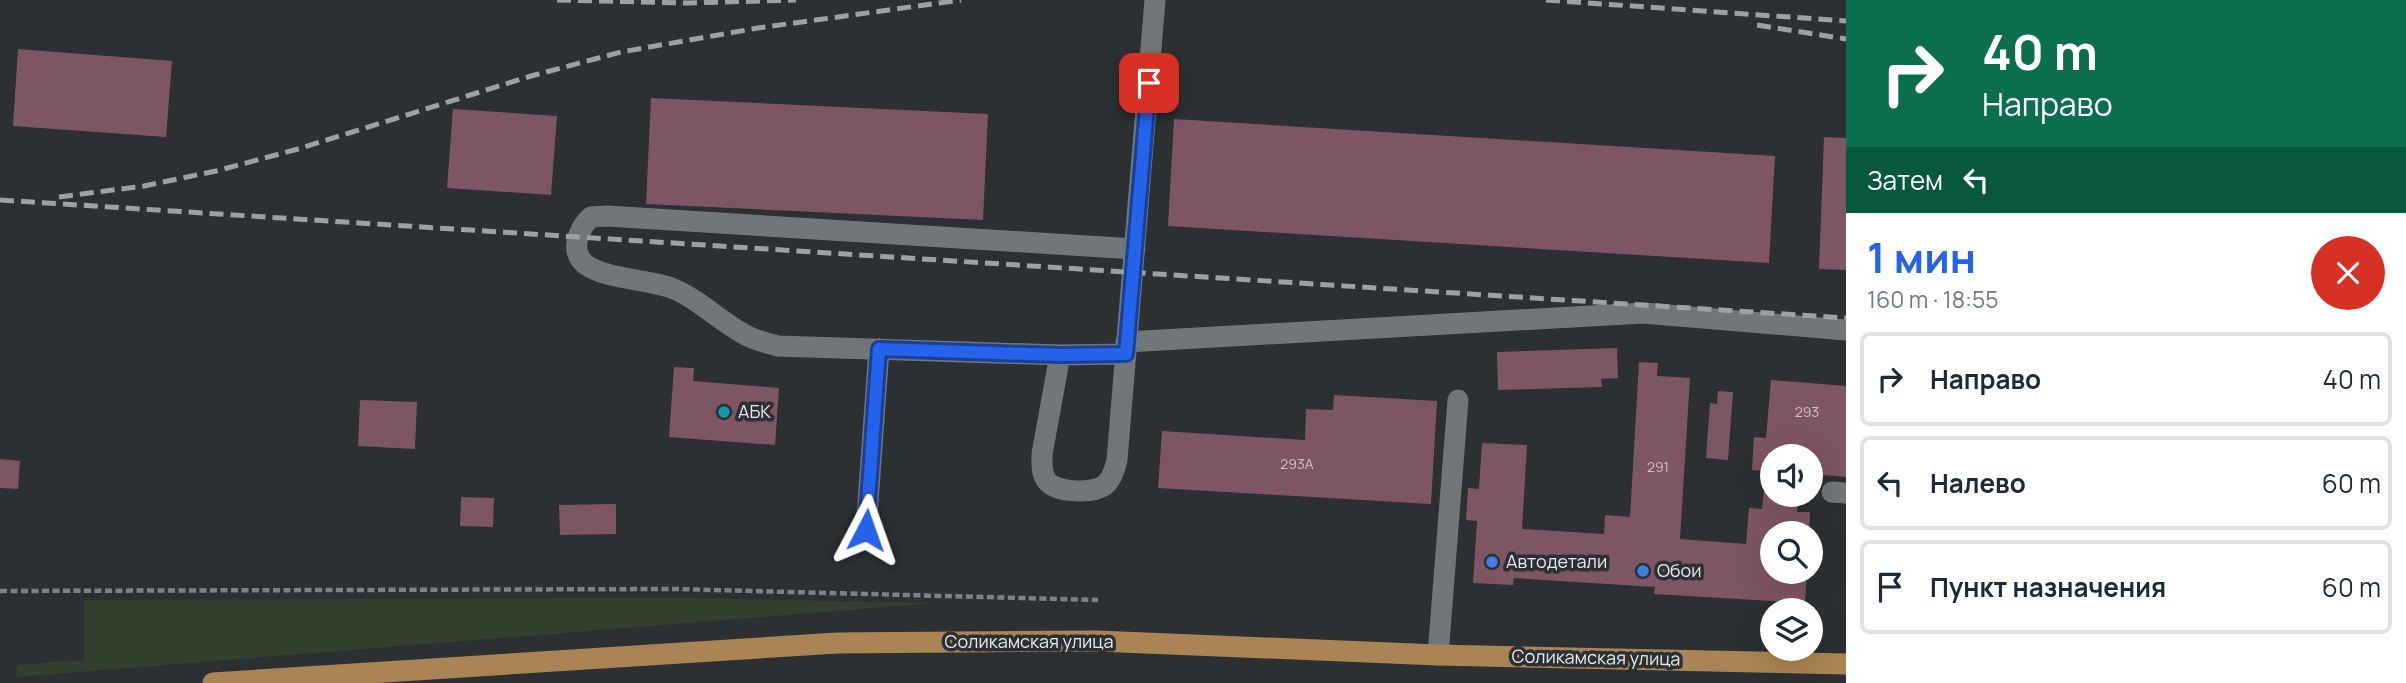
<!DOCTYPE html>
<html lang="ru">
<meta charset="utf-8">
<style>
:root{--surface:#fff;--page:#f2f2f3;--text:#1f2937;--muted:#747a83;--line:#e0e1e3;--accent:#2563eb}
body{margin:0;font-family:Manrope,sans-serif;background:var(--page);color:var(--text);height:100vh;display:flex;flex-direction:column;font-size:26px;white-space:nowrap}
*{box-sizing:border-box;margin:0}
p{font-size:23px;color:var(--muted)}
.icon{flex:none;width:38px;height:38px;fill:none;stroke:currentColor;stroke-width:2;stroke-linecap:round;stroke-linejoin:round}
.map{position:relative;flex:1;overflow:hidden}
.details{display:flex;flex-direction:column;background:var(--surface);width:560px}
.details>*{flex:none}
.top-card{background:#0b6e4f;color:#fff;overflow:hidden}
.buttons{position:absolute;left:1760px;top:444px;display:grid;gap:14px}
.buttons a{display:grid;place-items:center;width:63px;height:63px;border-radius:50%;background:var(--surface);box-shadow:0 7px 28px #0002;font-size:35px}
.pin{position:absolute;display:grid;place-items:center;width:60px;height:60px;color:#fff;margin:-30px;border-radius:14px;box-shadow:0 4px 10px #0006}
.me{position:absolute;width:77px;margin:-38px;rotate:4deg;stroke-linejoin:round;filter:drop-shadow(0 0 5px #0008)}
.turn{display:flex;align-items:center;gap:24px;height:147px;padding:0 21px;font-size:32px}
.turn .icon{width:91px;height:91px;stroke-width:2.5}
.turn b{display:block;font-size:49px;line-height:60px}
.then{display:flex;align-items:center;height:66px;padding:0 21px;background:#0003;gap:14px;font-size:26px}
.round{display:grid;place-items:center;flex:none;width:74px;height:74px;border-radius:37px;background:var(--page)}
.head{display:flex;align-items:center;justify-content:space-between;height:119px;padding:0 21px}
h1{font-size:42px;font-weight:700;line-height:52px;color:var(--accent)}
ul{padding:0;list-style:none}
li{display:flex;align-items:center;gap:21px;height:94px;margin:0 14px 10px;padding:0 7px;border:4px solid var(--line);border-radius:10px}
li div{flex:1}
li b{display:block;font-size:26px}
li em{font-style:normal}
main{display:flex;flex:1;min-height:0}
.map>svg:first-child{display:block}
</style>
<main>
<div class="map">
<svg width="1846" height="683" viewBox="0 0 1846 683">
<rect width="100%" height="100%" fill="#2c3033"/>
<!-- green -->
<polygon fill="#32412e" points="679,598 935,603 16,677 17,665 84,660 84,600"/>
<!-- building -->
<g fill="#7e5562">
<polygon points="18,49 172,61 166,137 13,126"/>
<polygon points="651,98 988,114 983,220 646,204"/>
<polygon points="453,109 557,116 551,195 447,188"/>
<polygon points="1174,119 1775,156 1769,263 1168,226"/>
<polygon points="1824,137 1846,138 1846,270 1819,269"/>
<polygon points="1617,348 1618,378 1601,379 1602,387 1498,390 1497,352"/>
<polygon points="1639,362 1658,363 1657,376 1690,378 1680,539 1746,544 1749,508 1762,509 1766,471 1752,470 1754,437 1766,438 1771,380 1846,386 1846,477 1811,474 1811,457 1773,457 1773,495 1799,495 1797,512 1810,512 1809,534 1773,534 1773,572 1807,572 1805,603 1654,594 1655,587 1514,578 1513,585 1473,583 1477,521 1466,520 1468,488 1479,489 1482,443 1527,445 1522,529 1604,534 1605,515 1630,517"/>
<polygon points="674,367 694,368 693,381 779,388 775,445 669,437"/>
<polygon points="1718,391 1733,392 1728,460 1706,458 1710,403 1717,404"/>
<polygon points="1334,395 1437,401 1431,504 1158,488 1162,431 1305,440 1306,409 1333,410"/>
<polygon points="360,400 417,402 415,449 358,446"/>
<polygon points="0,459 20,461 18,489 0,488"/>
<polygon points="461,497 494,498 493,527 460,526"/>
<polygon points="616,504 616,534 560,535 559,505"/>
</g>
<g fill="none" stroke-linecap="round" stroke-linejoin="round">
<!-- path -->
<polyline stroke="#7e8184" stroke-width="4.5" stroke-dasharray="7 3.5" stroke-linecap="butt" points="0,591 676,589 1098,600"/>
<!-- minor -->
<g stroke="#71767a" stroke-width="21">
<polyline points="1126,342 1643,313 1846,330"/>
<path d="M1126,354L1060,355L1042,454C1042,464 1041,473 1047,481C1056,493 1093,494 1105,485C1112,479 1115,469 1117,460L1155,0"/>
<path d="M1060,355L778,346C766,343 753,340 742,333C717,319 696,297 669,287C645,279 604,279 585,264C569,250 579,228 591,217L607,216L1135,249"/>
<polyline points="1832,492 1846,493"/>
<polyline points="866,530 879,349"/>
<polyline points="1438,655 1458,400"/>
</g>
<!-- major -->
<polyline stroke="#aa8454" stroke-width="21" points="213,683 837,643 1097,641 1438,655 1846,664"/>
<!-- rail -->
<g stroke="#9da1a3" stroke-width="5" stroke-dasharray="14 7" stroke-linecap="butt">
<polyline points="557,0 688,3 796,0"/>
<polyline points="1546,0 1846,21"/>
<polyline points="1757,25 1846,39"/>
<polyline points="59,197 144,186 216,171 298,149 531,76 621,52 758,28 961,0"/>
<polyline points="0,200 1846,318"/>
</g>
</g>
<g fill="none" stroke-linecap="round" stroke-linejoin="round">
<defs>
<polyline id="route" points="866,530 879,349 1059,355 1126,354 1149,83"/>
</defs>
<!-- route casing -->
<use href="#route" stroke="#184099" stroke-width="18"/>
<!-- route -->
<use href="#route" stroke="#2563eb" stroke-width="12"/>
</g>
<!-- markers -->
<circle fill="#0f9aa8" stroke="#2c3033" stroke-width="2.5" cx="724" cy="412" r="7"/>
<g fill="#3f7fe0" stroke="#2c3033" stroke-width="2.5">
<circle cx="1492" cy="562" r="7"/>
<circle cx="1643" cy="571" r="7"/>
</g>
<g text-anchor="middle" stroke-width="7" stroke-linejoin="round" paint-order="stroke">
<!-- number labels -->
<g font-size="14" fill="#cdc5ca">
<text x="1807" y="417">293</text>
<text x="1297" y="469">293А</text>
<text x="1658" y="472">291</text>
</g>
<!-- poi labels -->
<g font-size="18" fill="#e7eaec" stroke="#2c3033" text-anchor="start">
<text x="738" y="418">АБК</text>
<text x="1506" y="568">Автодетали</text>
<text x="1657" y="577">Обои</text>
</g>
<!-- street labels -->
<g font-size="18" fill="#e7eaec" stroke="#2c3033">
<text x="1029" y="648">Соликамская улица</text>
<text transform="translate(1596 658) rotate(1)" y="6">Соликамская улица</text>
</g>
</g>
</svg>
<div class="buttons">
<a><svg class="icon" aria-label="sound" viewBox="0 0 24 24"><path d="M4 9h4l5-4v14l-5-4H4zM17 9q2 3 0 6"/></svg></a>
<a><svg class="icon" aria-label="search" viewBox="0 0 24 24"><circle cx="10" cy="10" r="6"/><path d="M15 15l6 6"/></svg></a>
<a><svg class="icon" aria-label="layers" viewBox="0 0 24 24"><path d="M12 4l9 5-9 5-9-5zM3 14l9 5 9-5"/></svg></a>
</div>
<div class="pin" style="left:1149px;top:83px;background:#d93025"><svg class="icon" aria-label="arrive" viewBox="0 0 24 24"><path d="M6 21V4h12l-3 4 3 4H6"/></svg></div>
<svg class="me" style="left:866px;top:530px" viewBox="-20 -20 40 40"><path d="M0-17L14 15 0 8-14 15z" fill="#2563eb" stroke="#fff" stroke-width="4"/></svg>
</div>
<section class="details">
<div class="top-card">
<div class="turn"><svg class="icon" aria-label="right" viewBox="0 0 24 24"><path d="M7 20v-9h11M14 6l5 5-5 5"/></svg><div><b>40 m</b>Направо</div></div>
<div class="then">Затем<svg class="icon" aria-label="left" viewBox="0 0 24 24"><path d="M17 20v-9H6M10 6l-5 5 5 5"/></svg></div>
</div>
<div class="head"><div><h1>1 мин</h1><p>160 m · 18:55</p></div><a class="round" style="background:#d93025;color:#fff"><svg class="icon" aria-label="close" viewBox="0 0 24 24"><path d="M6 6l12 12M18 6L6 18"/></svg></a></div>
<ul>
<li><svg class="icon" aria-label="right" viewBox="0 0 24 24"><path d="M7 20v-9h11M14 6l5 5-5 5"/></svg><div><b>Направо</b></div><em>40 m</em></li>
<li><svg class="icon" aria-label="left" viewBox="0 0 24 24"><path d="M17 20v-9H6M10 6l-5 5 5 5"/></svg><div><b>Налево</b></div><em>60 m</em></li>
<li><svg class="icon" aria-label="arrive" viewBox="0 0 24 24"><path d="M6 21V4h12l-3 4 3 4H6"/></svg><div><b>Пункт назначения</b></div><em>60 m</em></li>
</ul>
</section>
</main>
